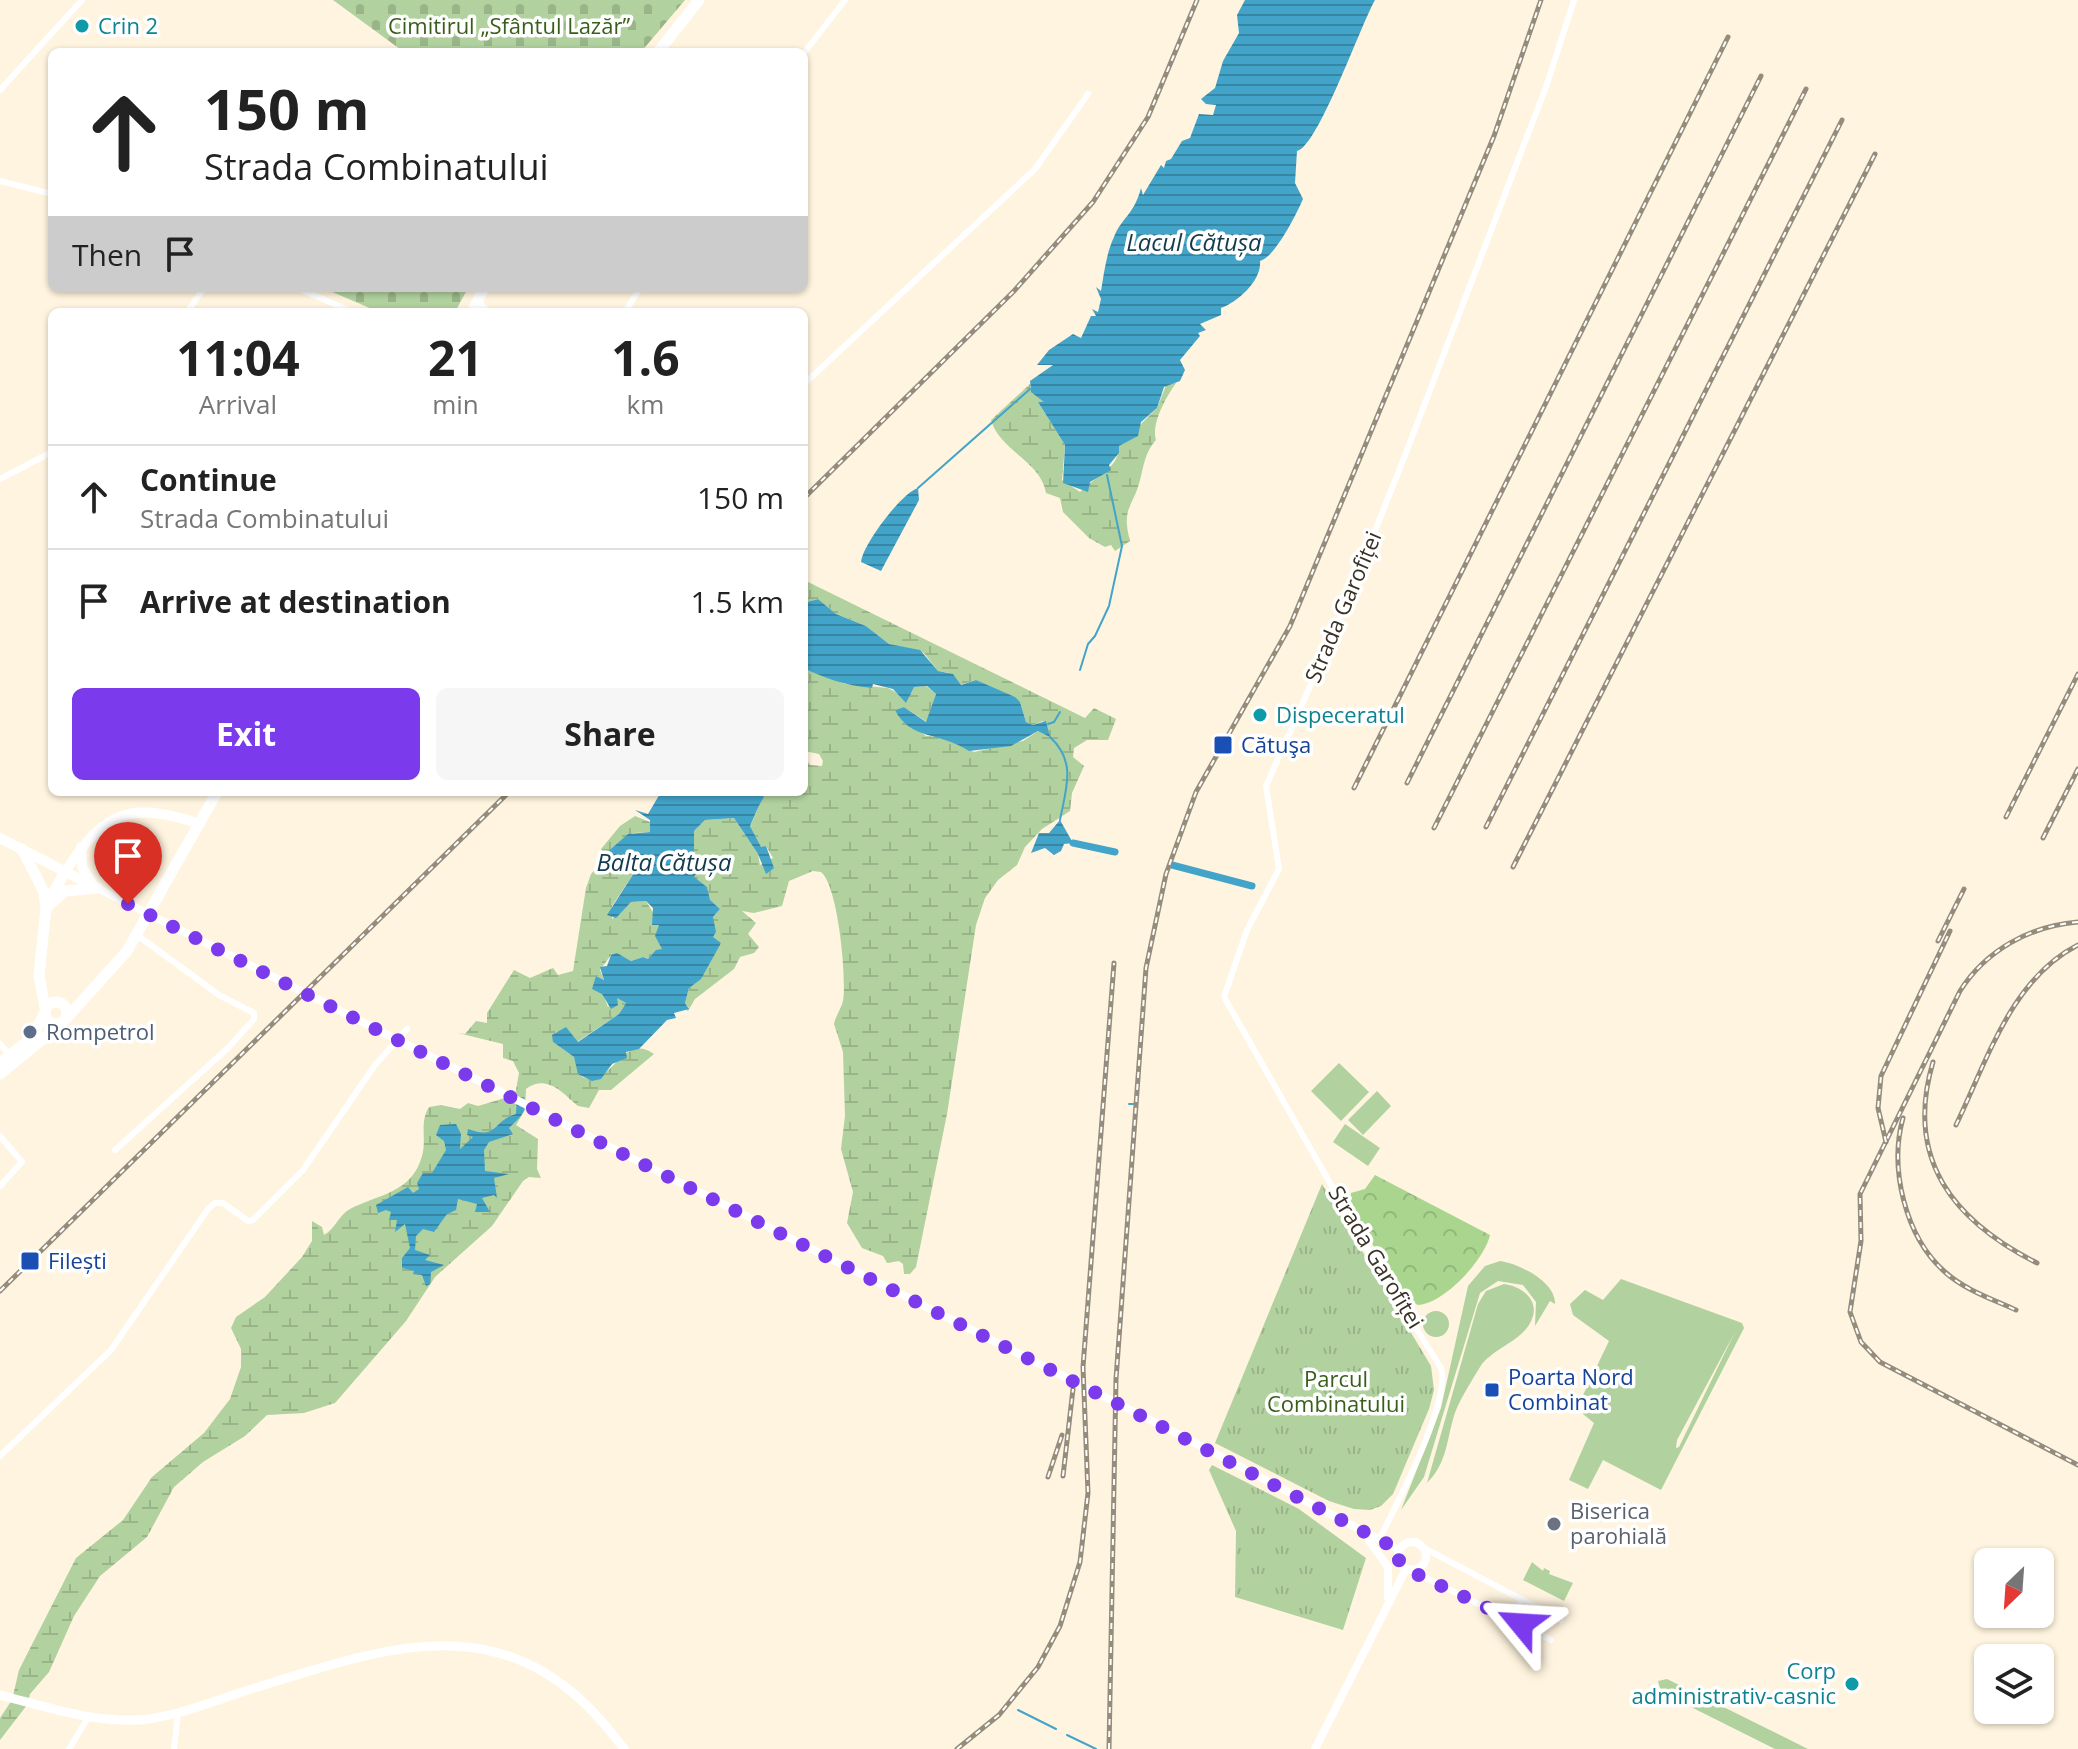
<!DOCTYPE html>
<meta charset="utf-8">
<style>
:root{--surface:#fff;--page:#f6f6f6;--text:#222;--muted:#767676;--line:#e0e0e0;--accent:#7c3aed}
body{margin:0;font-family:"Open Sans",sans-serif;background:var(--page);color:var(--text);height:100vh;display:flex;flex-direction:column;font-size:30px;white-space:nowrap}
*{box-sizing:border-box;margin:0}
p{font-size:26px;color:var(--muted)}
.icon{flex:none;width:44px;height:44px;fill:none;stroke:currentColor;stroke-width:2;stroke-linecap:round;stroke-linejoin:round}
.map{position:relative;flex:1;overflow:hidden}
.side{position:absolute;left:48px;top:308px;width:760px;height:488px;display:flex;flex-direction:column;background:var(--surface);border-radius:12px;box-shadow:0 2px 6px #0004}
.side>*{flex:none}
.top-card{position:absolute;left:48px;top:48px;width:760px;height:244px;border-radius:12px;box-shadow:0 2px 6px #0004;background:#fff;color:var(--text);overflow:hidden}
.needle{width:52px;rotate:205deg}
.fabs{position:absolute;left:1974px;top:1548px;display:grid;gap:16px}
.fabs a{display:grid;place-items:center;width:80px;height:80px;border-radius:12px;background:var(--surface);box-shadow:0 2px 6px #0004;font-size:40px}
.pin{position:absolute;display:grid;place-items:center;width:68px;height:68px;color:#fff;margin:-82px -34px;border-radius:50% 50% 50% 0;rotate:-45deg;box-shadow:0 0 8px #0007}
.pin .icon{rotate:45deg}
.me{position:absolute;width:88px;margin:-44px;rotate:297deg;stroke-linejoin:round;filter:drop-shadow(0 0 6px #0008)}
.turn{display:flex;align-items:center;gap:28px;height:168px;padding:0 24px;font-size:36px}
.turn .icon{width:104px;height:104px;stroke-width:2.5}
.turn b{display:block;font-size:56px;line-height:68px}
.then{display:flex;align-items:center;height:76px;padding:0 24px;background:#0003;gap:16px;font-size:30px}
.eta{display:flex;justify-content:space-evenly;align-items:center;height:136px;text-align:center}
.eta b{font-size:48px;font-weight:700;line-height:56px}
.button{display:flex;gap:16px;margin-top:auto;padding:16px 24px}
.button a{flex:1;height:92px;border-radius:12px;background:var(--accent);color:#fff;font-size:32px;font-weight:700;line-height:92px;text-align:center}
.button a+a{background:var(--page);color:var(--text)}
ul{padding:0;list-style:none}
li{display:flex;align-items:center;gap:24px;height:104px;padding:0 24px;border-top:2px solid var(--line)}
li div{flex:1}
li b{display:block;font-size:30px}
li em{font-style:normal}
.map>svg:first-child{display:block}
</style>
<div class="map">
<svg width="2078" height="1749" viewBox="0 0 2078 1749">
<defs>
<pattern id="forest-crowns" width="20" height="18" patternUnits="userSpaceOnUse" patternTransform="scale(2)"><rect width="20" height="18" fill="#a9d58e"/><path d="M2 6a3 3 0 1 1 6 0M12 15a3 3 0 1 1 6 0" fill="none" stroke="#92b77a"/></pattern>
<pattern id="wetland-marsh" width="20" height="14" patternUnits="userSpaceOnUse" patternTransform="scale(2)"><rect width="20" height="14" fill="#b1d19f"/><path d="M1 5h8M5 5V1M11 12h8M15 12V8" fill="none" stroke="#99b489"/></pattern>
<pattern id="cemetery-stones" width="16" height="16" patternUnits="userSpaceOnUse" patternTransform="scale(2)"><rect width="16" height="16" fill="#b1d19f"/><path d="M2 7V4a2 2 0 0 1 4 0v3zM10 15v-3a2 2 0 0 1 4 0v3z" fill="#99b489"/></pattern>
<pattern id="park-tufts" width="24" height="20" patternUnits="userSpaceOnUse" patternTransform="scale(2)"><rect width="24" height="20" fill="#b1d19f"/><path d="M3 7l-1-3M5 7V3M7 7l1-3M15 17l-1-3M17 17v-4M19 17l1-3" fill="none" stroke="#99b489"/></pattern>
<pattern id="water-rules" width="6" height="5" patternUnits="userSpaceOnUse" patternTransform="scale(2)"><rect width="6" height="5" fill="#43a4ca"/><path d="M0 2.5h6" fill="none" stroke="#3986a4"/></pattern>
</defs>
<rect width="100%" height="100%" fill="#fff4df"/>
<!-- grass -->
<g fill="#b1d19f" fill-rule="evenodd">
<polygon points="1339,1063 1369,1092 1341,1121 1311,1091"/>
<polygon points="1377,1091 1391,1106 1363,1135 1348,1120"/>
<polygon points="1345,1124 1380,1148 1368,1166 1333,1142"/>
<path d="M1500,1261C1520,1264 1556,1282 1555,1304L1550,1301L1535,1326L1536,1302L1523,1285L1498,1281L1480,1293L1424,1477L1401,1510L1441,1408L1468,1286L1485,1266Z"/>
<path d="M1621,1279L1742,1323L1744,1328L1661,1490L1603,1460L1588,1489L1569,1480L1594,1423L1583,1414V1395L1609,1341L1573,1315L1570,1304L1585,1290L1603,1300ZM1735,1332L1679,1447L1676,1448L1677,1440Z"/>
<path d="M1504,1284C1520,1286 1538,1298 1533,1316C1526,1341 1493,1347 1480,1367C1472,1380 1462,1396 1456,1410C1446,1437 1449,1461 1427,1483L1478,1304L1486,1291Z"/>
<circle cx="1436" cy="1324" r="13"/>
<polygon points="1532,1562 1543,1571 1544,1568 1550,1571 1549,1574 1573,1583 1564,1601 1523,1580"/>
<polygon points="1667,1679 1808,1749 1775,1749 1661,1692 1658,1681"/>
</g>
<!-- forest -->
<path fill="url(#forest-crowns)" d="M1375,1175L1490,1235C1485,1259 1444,1304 1418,1305L1402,1297L1349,1202L1351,1193L1365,1189Z"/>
<!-- wetland -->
<g fill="url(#wetland-marsh)">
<path d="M1167,383H1176C1166,397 1151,424 1156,440C1145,452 1144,465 1140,480C1133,508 1121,507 1130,541L1115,551L1111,545L1105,547L1089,538L1063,512L1060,498L1046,493C1041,461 1000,451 991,420L1030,384V389L1045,403L1038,402L1065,445L1062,480L1080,492C1093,478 1120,468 1119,446L1157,408Z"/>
<path d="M804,580L1085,718L1094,708L1116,719L1108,740H1087L1074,748L1073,757L1084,766L1072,793L1070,811L1042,829L1025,847L1017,865L998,880L985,898L976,925L947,1114L916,1267L910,1274H904L903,1264L899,1261L887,1263L883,1256L862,1248L847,1223L853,1192L841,1149L845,1116L843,1052L834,1024C836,1015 841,1009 843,1001C847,978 838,885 821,872L813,871L789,881L782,906L754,913L742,911L756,923L748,934L759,947L754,953L740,957L734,969L695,999L688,1011L685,1009L689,1008L685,1003L689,988L721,943L712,938L713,917L720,909L709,900L707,887L693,877L694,831L705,820L734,818L758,854L760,865L773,858L766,846L761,848L750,826C756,815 756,808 764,797L762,792H804V756L810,765L822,766L823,761L819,754L804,751V668L845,684L888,688L904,697L914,687L926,686L936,694L927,722L904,707L895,710L926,736L944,737L974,752L1023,741L1038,731L1049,735L1043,721L1033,725L1026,722L1020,702L976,680L960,685L949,673L938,671L924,653L889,644L866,626L836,614L818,599L804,603Z"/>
<polygon points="635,816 650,822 650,832 633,833 603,856 601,849 620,826"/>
<path d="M616,859L624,861L634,873L612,906V919L631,902L646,901L660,924L662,949L648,959L643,957L631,961L620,955H611L600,970L604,980L596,976L608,1007L616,997L626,1003L619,1014L577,1042L556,1031L553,1042L574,1057L582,1077C612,1090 621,1031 654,1054L611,1090H599L589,1108L578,1106C564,1095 548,1073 526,1089L525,1110L516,1125L538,1139L537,1169L541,1178L529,1177L523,1181L492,1226L435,1277L406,1321L335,1403L304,1413L267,1415L245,1436L203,1462L174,1487L147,1537L100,1576L74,1616L49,1672L30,1694L27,1705L0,1740V1718L12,1700L19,1670L76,1558L123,1520L152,1477L204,1433L230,1399L241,1367V1349L231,1328L236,1317L265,1297L302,1257L312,1241V1221L322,1227L324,1235C335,1229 339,1215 350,1209C379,1194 412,1193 422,1156C427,1139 419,1123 429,1107L441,1105L460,1109L468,1103L478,1106L515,1095L519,1073L513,1061L503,1058V1044L458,1033L465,1034L476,1021L487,1023V1013L514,970L530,978L553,968L558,975L573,971L586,888L591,874L604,860Z"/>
</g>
<!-- cemetery -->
<g fill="url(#cemetery-stones)">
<polygon points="333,0 685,0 641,52 404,52"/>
<polygon points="323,288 468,288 455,312 379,312"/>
</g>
<!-- park -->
<g fill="url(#park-tufts)">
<polygon points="1322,1184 1431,1366 1434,1390 1429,1409 1393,1494 1381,1506 1370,1510 1354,1509 1329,1501 1215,1443"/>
<polygon points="1212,1465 1299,1509 1366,1558 1343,1630 1235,1597 1236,1531 1209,1470"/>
</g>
<!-- water -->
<g fill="url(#water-rules)">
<path d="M1245,0H1375C1361,24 1318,147 1297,151L1295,183L1303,199C1296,215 1275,257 1260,261C1262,280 1238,302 1221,308V315L1200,324L1206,330L1198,333L1200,336L1180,360L1185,370L1180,381L1164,387L1157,408L1141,422L1138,436L1119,446V453L1109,465L1111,470L1090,482L1088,492L1063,483L1065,445L1038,402H1044L1031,392L1030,381L1053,365H1037L1049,350L1073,334L1081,338L1091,316H1096L1092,309L1098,312L1101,299L1096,287L1101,291C1104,274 1106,254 1114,237C1122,217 1134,215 1141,188L1143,195L1161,165L1164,168L1166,161L1171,159L1182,141L1190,138L1199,114L1213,115L1216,105L1206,104L1201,99L1215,88L1223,61L1239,33L1237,15Z"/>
<path d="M918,488L919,500L881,571L861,562C862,546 901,493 918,488Z"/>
<path d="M818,599L836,614L866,626L889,644L920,650L938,671L953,674L961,685L976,680L1015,697L1020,702L1026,722L1033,725L1046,721L1050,737L1038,731L1011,746L969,751C940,732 910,740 895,710L904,707L926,722L936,694L927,686L914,687L906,703L893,689L873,684L872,688C844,685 826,679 804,668V603Z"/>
<path d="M661,792H762L764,797C757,808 755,815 750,826L761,847L766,846L774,868L766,874L758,854L734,818L705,820L694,831V855L700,867L694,877L707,887L710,900L720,909L713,917L716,932L713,937L721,943L701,979L689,988L685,1003L689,1009L674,1013L676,1018L667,1020L639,1049L626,1052L627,1058L612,1064L601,1079L592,1081L578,1074L574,1057L553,1042L552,1035L566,1027L578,1042L619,1014L626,1003L617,998L618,1005L611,1009L602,994L592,989L596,976L604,980L600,967L607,966L611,955L617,953L631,961L643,957L648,959L656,950L662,949L655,936L659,925H652L653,908L646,901L631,902L616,918L607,915L634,873L627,871L624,861L605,862L603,856L628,834L650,832V820L635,810L648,814Z"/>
<polygon points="1060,820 1073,843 1064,844 1061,851 1054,855 1045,848 1031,853 1039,833 1049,833"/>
<path d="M517,1097H524C529,1112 518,1119 509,1128L513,1134L489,1142L484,1150L485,1171L509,1174L494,1178L497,1198L494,1195L482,1198L490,1212H475L477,1204L458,1199L456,1210L447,1214L434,1232L423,1229L416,1236L415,1250L430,1255L425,1260L444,1265L431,1272L430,1284L426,1286L422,1275L413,1274L414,1271L402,1268V1258L410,1248L405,1224L395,1232L397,1220H389L391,1212L386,1210L378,1213L376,1205L408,1187L413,1193L419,1189L417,1183L423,1173H432L446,1150L444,1141L436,1135L440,1125L456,1124L461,1134L460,1149L473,1137L467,1135L468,1129C499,1140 491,1122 516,1114Z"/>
</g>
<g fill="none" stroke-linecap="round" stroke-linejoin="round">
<!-- stream -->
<g stroke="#43a4ca" stroke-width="2">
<polyline points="918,488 1030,389"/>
<polyline points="1080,670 1088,644 1095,636 1109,606 1122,546 1107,475"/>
<polyline points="1048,724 1054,722 1060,712"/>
<path d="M1050,737C1077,762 1066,788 1060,820"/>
<polyline points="1129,1104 1134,1104"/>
<polyline points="1018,1710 1056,1729"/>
<polyline points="1067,1735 1096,1749"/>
</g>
<!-- canal -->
<g stroke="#43a4ca" stroke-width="7">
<polyline points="1073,843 1115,852"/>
<polyline points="1172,865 1252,886"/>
</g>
<!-- minor -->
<g stroke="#fff" stroke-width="6">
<polyline points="804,53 845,0"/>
<polyline points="0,90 82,0"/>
<polyline points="0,181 52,194"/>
<polyline points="298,288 352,312"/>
<polyline points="478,301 489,312"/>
<polyline points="187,312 204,288"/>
<polyline points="625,312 640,288"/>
<polyline points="804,384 1035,169 1088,94"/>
<polyline points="0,479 52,452"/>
<polyline points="0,1044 10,1055"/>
<polyline points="0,1136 22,1162 0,1186"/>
<polyline points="115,1150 228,1048 254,1019 254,1013 219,995 137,935"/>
<polyline points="0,1456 111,1350 208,1209 215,1203 223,1203 248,1221 253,1220 303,1170 375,1065 407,1029"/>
<path d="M1379,1540C1396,1505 1451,1402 1441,1368L1380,1271L1224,997L1247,930L1279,869L1266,786L1339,621L1404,458L1546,87L1574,0"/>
<polyline points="1422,1547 1561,1620"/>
<polyline points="1410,1570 1551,1640"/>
<polyline points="1512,1619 1522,1599"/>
<polyline points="69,1749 89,1716"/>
<polyline points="174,1749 178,1713"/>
</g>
<!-- tertiary -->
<g stroke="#fff" stroke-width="8">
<polyline points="97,888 1178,1434 1399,1550"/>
<polyline points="1365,1535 1388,1567 1388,1597"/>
<circle cx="1412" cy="1556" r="14"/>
<polyline points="1315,1749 1406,1569"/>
</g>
<!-- secondary -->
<path stroke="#fff" stroke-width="9" d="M0,1695C48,1707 99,1725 149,1719C181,1714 212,1702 242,1692C393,1645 513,1597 624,1749"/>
<!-- primary -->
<g stroke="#fff" stroke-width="10">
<polyline points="0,838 97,888"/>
<polyline points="81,847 82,867 92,883"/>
<path d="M65,872C104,812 129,800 200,824"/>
</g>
<!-- trunk -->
<g stroke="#fff" stroke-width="11">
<polyline points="658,52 699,0"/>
<polyline points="472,312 484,288"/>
<polyline points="22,849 44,892 46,908 39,975 45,1008"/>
<polyline points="49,900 65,872"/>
<polyline points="46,908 65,891 97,888"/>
<circle cx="56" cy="1013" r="11"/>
<polyline points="65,1020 127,951 217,792"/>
<polyline points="0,1063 33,1037 44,1014"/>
<polyline points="0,1074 62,1023"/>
</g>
<defs>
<g id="rail">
<polyline points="804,498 1014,291 1093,202 1148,117 1197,0"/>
<polyline points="1407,783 1761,76"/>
<polyline points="1354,788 1728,37"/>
<polyline points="2006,817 2078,674"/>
<polyline points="1486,827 1842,120"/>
<polyline points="1434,828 1806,89"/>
<polyline points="2043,838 2078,769"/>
<polyline points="1513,867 1875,154"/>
<path d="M2078,922C2030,926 1986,950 1960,991L1860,1194L1861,1241L1850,1312L1861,1342L1880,1362L2078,1465"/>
<polyline points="1938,941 1964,889"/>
<path d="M1933,1062C1904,1160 1954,1221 2037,1263"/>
<path d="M1903,1118C1889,1168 1905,1237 1945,1272C1965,1290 1992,1299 2016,1310"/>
<path d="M1956,1125C1987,1061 2011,979 2078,945"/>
<polyline points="1886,1142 1878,1108 1881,1076 1950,931"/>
<polyline points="0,1291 509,792"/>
<polyline points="1063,1476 1073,1389"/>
<polyline points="1048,1477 1062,1435"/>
<polyline points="957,1749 999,1715 1038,1667 1060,1626 1080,1562 1088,1493 1083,1367 1114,963"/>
<polyline points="1109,1749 1116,1379 1146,968 1166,874 1196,792 1290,626 1494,136 1541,0"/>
</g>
</defs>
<!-- rail casing -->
<use href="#rail" stroke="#958c7b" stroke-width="5"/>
<!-- rail -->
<use href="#rail" stroke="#fff" stroke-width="2" stroke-dasharray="6" stroke-linecap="butt"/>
</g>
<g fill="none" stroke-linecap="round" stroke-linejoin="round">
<!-- route -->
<polyline stroke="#7c3aed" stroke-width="14" stroke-dasharray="0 25.2" points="128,904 1122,1406 1399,1550 1398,1559 1406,1569 1521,1624"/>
</g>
<!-- markers -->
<g fill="#0f9aa8" stroke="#fff" stroke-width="3">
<circle cx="82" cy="26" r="8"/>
<circle cx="1260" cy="715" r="8"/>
<circle cx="1852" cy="1684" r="8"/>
</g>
<g fill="#1a4fb4" stroke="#fff" stroke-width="3">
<rect x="1213" y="735" width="20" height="20" rx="4"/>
<rect x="20" y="1251" width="20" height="20" rx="4"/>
<rect x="1484" y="1382" width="16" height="16" rx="4"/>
</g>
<circle fill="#5c6f8a" stroke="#fff" stroke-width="3" cx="30" cy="1032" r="8"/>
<circle fill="#6b7280" stroke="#fff" stroke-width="3" cx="1554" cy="1524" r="8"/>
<g text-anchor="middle" stroke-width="7" stroke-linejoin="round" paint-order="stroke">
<!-- culture labels -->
<g font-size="22" fill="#0d838f" stroke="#fff" text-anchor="start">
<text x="98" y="34">Crin 2</text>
<text x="1276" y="723">Dispeceratul</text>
<text x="1836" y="1679" text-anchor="end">Corp<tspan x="1836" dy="25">administrativ-casnic</tspan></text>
</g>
<!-- park labels -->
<g font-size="22" fill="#385f19" stroke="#fff">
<text x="509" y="34">Cimitirul „Sfântul Lazăr”</text>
<text x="1336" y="1387">Parcul<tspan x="1336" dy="25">Combinatului</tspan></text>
</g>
<!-- street labels -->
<g font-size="22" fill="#383124" stroke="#fff">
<text transform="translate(1343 607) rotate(-67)" y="8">Strada Garofiței</text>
<text transform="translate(1376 1257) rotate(59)" y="8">Strada Garofiței</text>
</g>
<!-- transit labels -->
<g font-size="22" fill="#164399" stroke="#fff" text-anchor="start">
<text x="1241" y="753">Cătuşa</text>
<text x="48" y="1269">Filești</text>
<text x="1508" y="1385">Poarta Nord<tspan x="1508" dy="25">Combinat</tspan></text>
</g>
<!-- service labels -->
<g font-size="22" fill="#4e5e75" stroke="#fff" text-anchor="start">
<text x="46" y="1040">Rompetrol</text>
</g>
<!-- worship labels -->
<g font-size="22" fill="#5b616d" stroke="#fff" text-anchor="start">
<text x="1570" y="1519">Biserica<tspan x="1570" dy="25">parohială</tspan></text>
</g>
<!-- water labels -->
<g font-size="24" font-style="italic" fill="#123c4d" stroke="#fff">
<text x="1194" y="251">Lacul Cătușa</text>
<text x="664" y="871">Balta Cătușa</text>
</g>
</g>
</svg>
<div class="fabs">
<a><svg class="needle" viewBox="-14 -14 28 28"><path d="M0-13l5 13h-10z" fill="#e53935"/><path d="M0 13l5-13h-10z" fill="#767676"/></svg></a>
<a><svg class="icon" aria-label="layers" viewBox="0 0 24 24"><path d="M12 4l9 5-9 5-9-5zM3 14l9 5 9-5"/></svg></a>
</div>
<div class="pin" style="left:128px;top:904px;background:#d93025"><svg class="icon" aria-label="arrive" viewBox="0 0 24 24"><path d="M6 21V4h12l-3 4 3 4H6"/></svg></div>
<svg class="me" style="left:1521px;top:1624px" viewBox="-20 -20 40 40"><path d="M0-17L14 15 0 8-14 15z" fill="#7c3aed" stroke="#fff" stroke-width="4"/></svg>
<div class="top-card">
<div class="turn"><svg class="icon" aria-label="ahead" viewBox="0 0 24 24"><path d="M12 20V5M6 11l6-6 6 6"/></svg><div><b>150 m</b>Strada Combinatului</div></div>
<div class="then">Then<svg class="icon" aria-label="arrive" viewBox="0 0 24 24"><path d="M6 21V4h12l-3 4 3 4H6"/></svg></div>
</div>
<section class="side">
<div class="eta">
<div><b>11:04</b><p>Arrival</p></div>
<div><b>21</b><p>min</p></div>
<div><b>1.6</b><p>km</p></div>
</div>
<ul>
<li><svg class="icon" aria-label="ahead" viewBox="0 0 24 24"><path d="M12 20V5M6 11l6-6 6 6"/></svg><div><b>Continue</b><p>Strada Combinatului</p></div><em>150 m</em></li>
<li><svg class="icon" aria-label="arrive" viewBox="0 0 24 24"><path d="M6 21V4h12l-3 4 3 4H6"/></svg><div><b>Arrive at destination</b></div><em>1.5 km</em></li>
</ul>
<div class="button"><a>Exit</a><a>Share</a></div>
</section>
</div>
